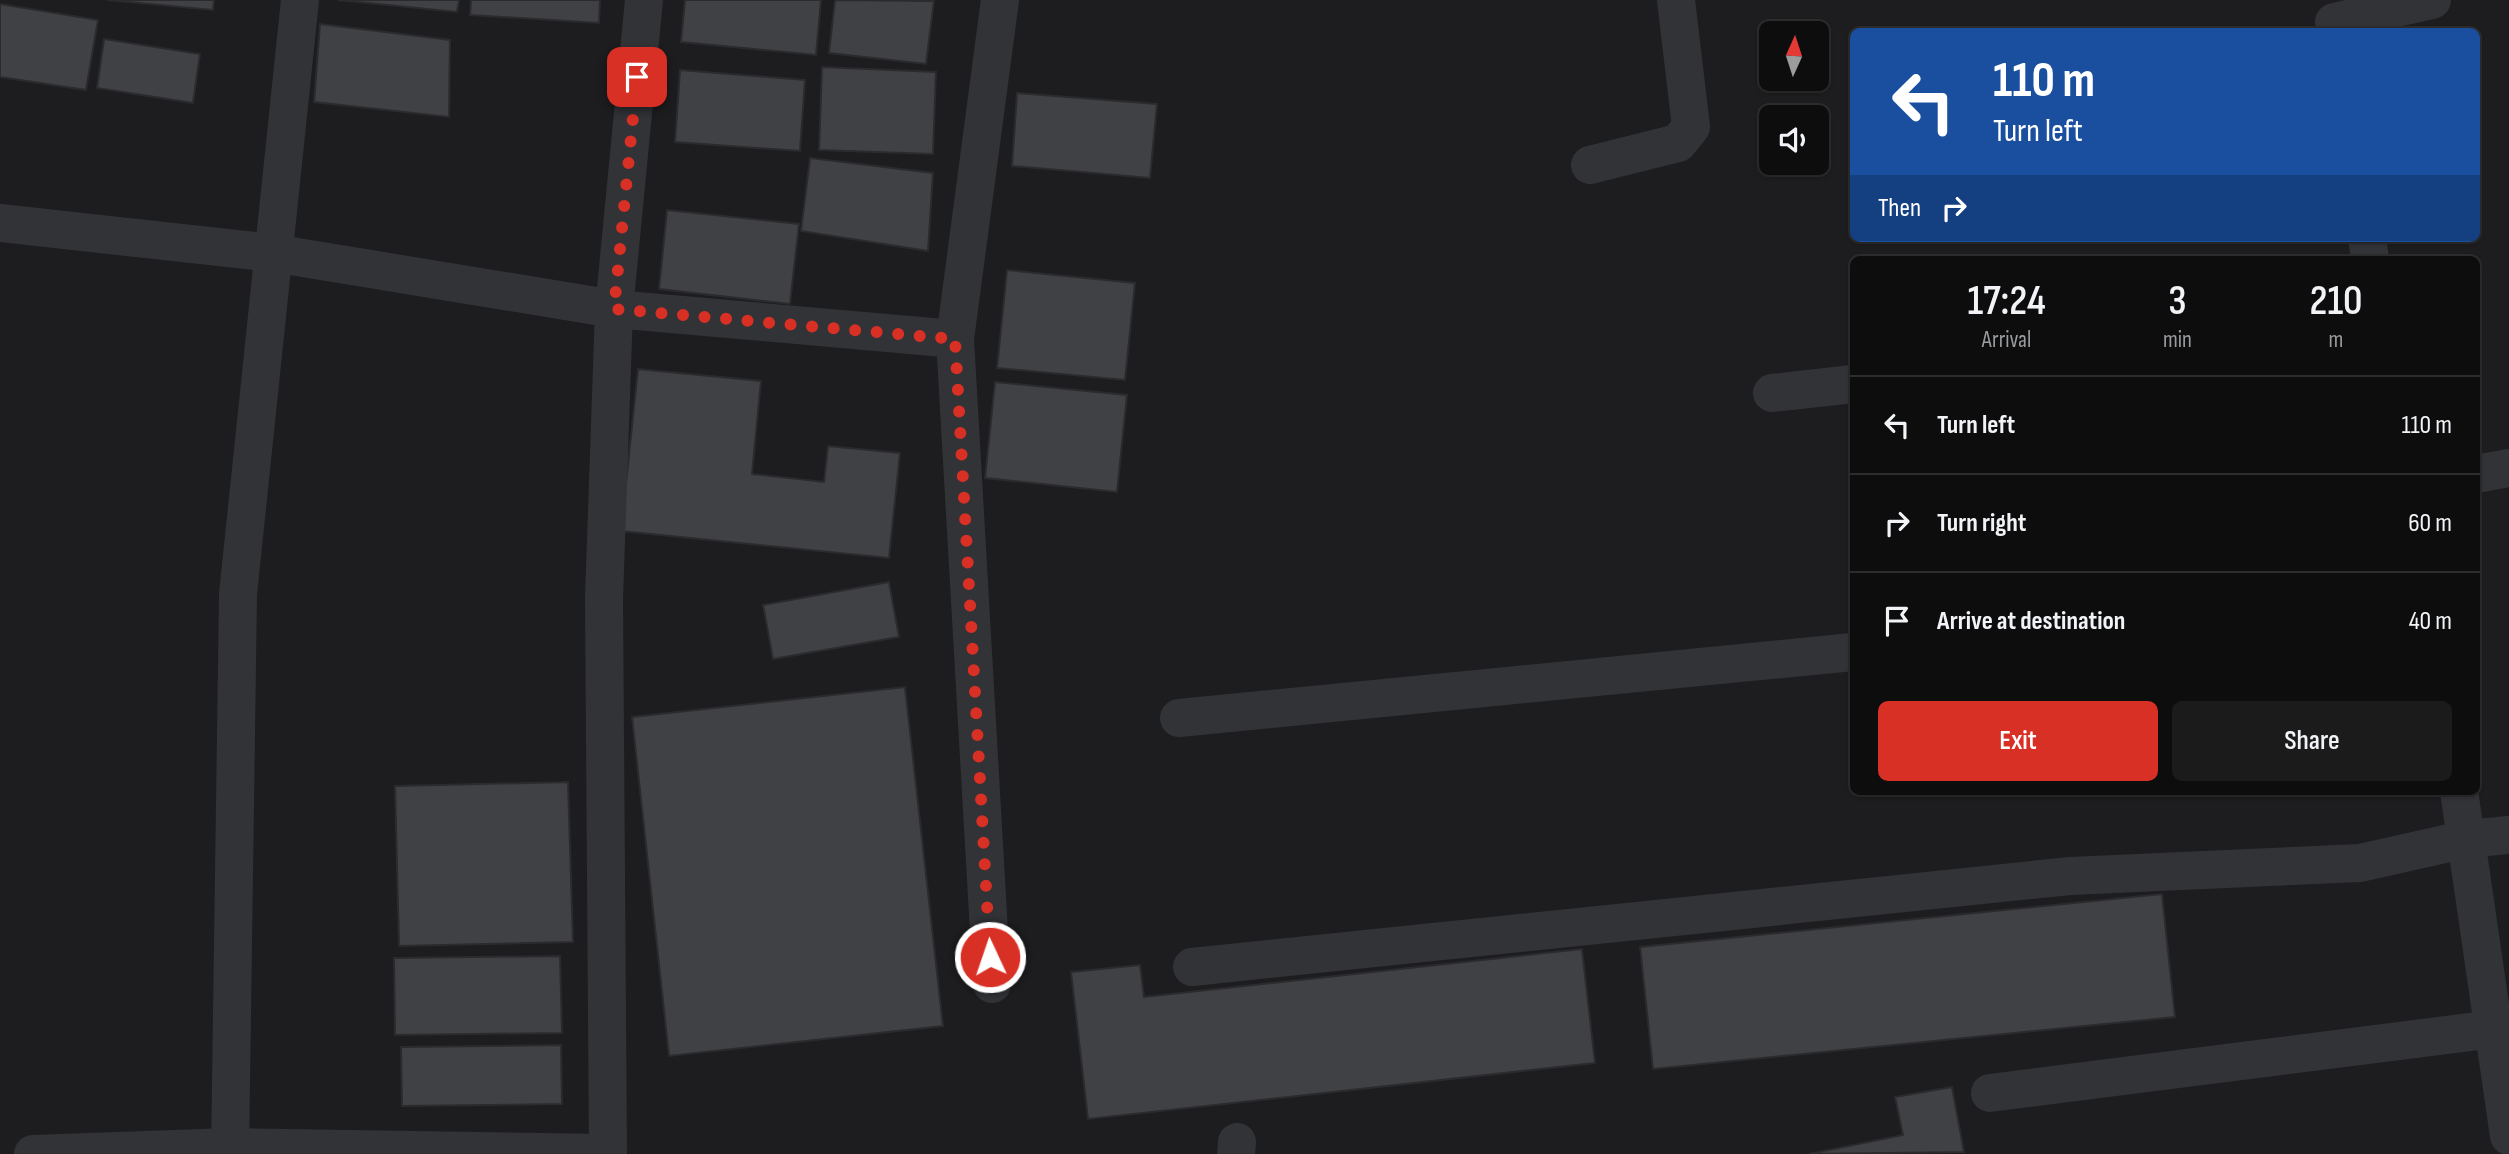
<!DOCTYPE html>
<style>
:root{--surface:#0d0d0e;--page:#1b1b1c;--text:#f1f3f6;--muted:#9a9c9e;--line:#2d2d2e;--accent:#d93025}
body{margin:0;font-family:"Sofia Sans Condensed",sans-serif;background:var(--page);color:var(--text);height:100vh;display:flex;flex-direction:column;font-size:26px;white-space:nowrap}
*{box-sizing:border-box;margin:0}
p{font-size:23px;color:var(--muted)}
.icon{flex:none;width:38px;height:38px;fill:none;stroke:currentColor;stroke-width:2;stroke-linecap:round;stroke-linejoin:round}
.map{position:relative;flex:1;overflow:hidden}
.side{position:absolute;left:1850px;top:256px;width:630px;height:539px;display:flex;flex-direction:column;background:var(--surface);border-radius:10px;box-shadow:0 2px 5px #0004,0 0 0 2px var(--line)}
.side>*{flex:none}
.hud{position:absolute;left:1850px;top:28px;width:630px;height:214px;border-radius:10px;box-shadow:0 2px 5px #0004,0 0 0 2px var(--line);background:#1a4fa0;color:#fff;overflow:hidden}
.needle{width:46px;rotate:3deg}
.buttons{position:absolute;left:1759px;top:21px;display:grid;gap:14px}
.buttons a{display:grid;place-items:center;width:70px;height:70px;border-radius:10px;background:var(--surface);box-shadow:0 2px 5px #0004,0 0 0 2px var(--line);font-size:35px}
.pin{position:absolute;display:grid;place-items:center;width:60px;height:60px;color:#fff;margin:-30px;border-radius:14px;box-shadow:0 4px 10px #0006}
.me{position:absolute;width:77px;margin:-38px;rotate:357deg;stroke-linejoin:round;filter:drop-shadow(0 0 5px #0008)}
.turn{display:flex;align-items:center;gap:24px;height:147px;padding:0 28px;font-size:32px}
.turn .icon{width:91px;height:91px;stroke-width:2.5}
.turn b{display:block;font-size:49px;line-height:60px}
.then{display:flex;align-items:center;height:66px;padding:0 28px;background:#0003;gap:14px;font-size:26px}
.eta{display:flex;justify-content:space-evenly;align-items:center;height:119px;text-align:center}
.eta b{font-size:42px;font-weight:600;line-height:49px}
.cta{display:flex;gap:14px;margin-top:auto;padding:14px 28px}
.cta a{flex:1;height:80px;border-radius:10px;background:var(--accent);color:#fff;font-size:28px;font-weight:600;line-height:80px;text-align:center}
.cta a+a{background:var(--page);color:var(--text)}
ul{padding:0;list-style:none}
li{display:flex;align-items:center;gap:21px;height:98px;padding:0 28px;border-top:2px solid var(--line)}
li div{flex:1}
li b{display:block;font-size:26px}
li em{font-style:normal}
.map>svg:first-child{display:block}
</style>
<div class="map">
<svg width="2509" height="1154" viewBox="0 0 2509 1154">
<rect width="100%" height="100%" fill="#111112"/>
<!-- built -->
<path fill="#1d1d1f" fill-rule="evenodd" d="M0,0H2509V1154H0ZM1853,32H2476V238H1853ZM1771,33H1816V79H1771ZM1771,117H1816V163H1771ZM1853,259H2476V791H1853Z"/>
<!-- building -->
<g fill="#404145" stroke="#2b2b2e" stroke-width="2">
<polygon points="107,0 214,0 213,10"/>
<polygon points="338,0 459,0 457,12"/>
<polygon points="471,0 600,0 599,23 470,15"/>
<polygon points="685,0 821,0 816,55 681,42"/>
<polygon points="835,0 934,1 926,64 829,53"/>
<polygon points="0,4 98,20 86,90 0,77"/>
<polygon points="320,24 450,40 449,117 314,102"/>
<polygon points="104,39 200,54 193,103 97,88"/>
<polygon points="822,67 936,72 933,154 819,150"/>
<polygon points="680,70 805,80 800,151 675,142"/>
<polygon points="1017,93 1157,104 1150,178 1012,166"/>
<polygon points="810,158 933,173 928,251 801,231"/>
<polygon points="667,210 799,224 790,304 659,289"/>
<polygon points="1007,270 1135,283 1125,380 997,368"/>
<polygon points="638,369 761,381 752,474 824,482 828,446 900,453 889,558 621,531"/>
<polygon points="995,382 1127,395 1117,492 985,478"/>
<polygon points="889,582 899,637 773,659 763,605"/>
<polygon points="905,687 943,1026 669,1056 632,717"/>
<polygon points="568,782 573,942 399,946 395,786"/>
<polygon points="2162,894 2175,1017 1653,1069 1640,947"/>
<polygon points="1582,949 1595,1063 1088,1119 1071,972 1140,965 1144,997"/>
<polygon points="560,956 562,1033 395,1035 394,958"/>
<polygon points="561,1045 562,1104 402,1106 401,1047"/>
<polygon points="1952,1087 1964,1152 1809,1154 1903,1135 1895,1097"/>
</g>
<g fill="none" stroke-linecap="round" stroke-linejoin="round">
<!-- minor -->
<g stroke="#323337" stroke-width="38">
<polyline points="2334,22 2432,0"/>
<polyline points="1590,165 1678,143 1691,127 1676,0"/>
<polyline points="0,223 273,253 614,309 955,339"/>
<polyline points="2367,238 2370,259"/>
<polyline points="1772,393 1853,384"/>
<polyline points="2476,474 2509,468"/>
<polyline points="1179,718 1853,652"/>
<polyline points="2459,791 2509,1136"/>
<polyline points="1192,967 2070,876 2360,863 2467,839 2509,835"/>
<polyline points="992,984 955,339 1000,0"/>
<polyline points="1990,1093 2509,1027"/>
<polyline points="33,1154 230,1147 608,1153"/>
<polyline points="230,1154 238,594 300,0"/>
<polyline points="608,1154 604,598 614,309 644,0"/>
<polyline points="1236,1154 1237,1142"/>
</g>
</g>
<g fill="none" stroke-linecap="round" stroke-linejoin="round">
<!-- route -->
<polyline stroke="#d93025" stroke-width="12" stroke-dasharray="0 21.6" points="637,77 614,309 955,339 990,957"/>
</g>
</svg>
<div class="buttons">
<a><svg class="needle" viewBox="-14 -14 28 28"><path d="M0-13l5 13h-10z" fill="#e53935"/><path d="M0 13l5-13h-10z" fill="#9a9c9e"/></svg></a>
<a><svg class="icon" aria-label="sound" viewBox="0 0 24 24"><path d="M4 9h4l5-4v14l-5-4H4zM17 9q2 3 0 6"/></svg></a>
</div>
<div class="pin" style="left:637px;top:77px;background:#d93025"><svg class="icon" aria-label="arrive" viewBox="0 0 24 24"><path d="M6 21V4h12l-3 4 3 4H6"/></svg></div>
<svg class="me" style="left:990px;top:957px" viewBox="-20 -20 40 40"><circle r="17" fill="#d93025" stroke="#fff" stroke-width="3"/><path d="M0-11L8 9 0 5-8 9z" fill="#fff"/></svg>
<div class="hud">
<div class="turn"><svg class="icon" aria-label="left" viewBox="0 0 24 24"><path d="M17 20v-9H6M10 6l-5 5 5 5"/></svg><div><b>110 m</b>Turn left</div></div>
<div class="then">Then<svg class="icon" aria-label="right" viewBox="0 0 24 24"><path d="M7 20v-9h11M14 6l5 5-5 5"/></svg></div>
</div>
<section class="side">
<div class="eta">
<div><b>17:24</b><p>Arrival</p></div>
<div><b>3</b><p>min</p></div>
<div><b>210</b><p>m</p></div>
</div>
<ul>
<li><svg class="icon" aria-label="left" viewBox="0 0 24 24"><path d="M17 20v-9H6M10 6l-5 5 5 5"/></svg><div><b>Turn left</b></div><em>110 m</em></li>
<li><svg class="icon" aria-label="right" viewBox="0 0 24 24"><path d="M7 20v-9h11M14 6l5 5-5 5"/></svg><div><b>Turn right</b></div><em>60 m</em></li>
<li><svg class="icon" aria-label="arrive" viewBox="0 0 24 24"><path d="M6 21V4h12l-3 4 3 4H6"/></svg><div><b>Arrive at destination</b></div><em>40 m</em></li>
</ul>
<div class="cta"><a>Exit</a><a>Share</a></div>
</section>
</div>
